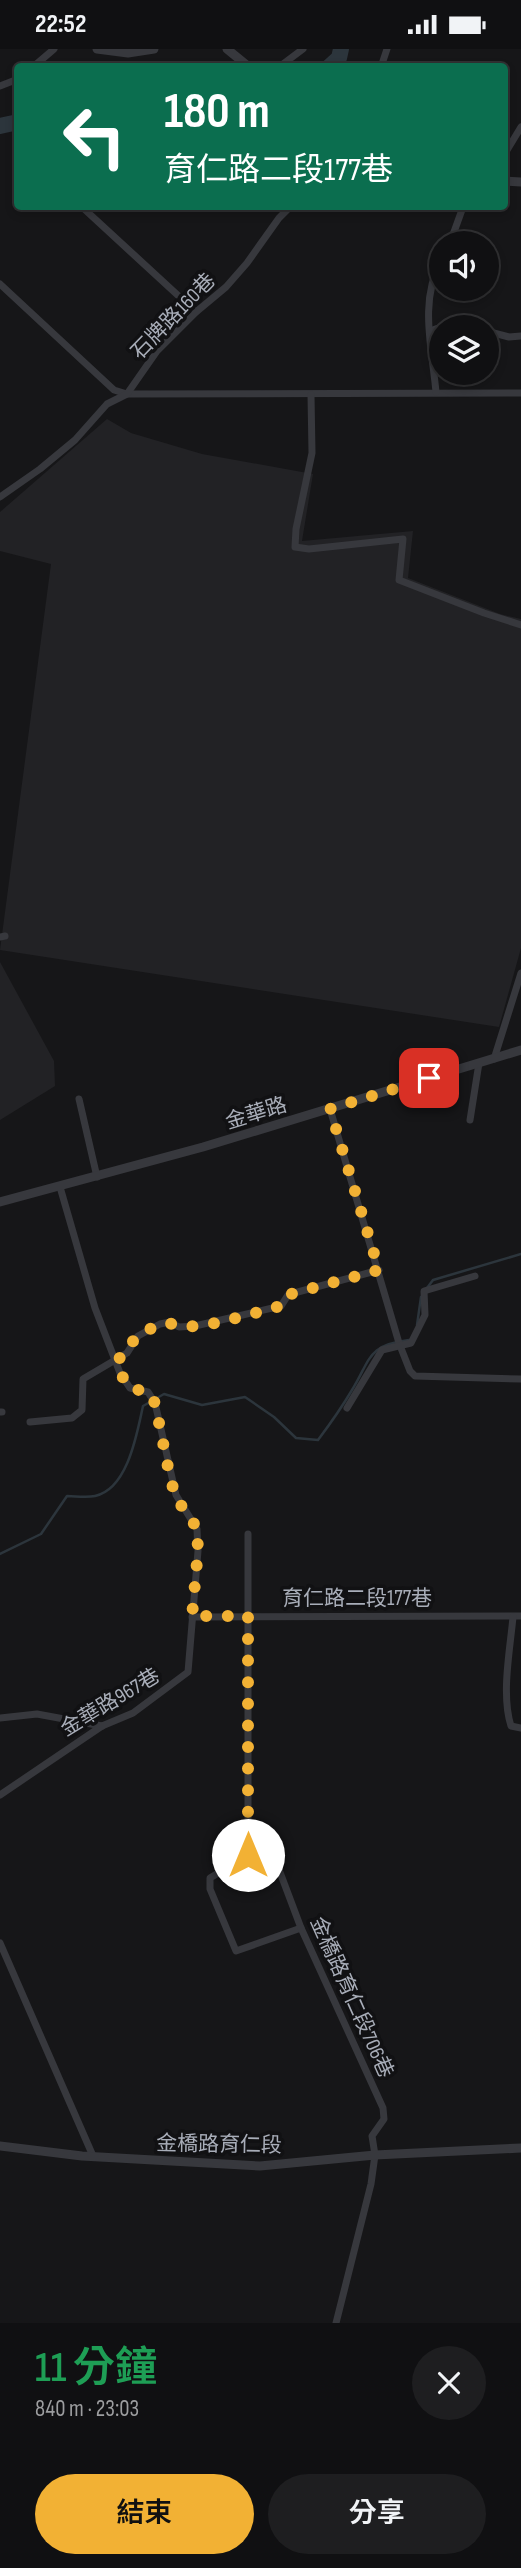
<!DOCTYPE html>
<html lang="zh-TW">
<meta charset="utf-8">
<style>
:root{--surface:#101012;--page:#1e1e20;--text:#f1f3f6;--muted:#9c9d9f;--line:#303032;--accent:#f2b134}
body{margin:0;font-family:"Sofia Sans Condensed","Noto Sans TC",sans-serif;background:var(--page);color:var(--text);height:100vh;display:flex;flex-direction:column;font-size:26px;white-space:nowrap}
*{box-sizing:border-box;margin:0}
p{font-size:23px;color:var(--muted)}
.icon{flex:none;width:38px;height:38px;fill:none;stroke:currentColor;stroke-width:2;stroke-linecap:round;stroke-linejoin:round}
.map{position:relative;height:2274px;overflow:hidden}
.details{display:flex;flex-direction:column;background:var(--surface);flex:1}
.details>*{flex:none}
.hud{position:absolute;left:14px;top:14px;width:494px;height:147px;border-radius:7px;box-shadow:0 4px 10px #0003,0 0 0 2px var(--line);background:#0b6e4f;color:#fff;overflow:hidden}
.tools{position:absolute;left:429px;top:182px;display:grid;gap:14px}
.tools a{display:grid;place-items:center;width:70px;height:70px;border-radius:50%;background:var(--surface);box-shadow:0 4px 10px #0003,0 0 0 2px var(--line);font-size:35px}
.pin{position:absolute;display:grid;place-items:center;width:60px;height:60px;color:#fff;margin:-30px;border-radius:14px;box-shadow:0 4px 10px #0006}
.me{position:absolute;width:77px;margin:-38px;rotate:0deg;stroke-linejoin:round;filter:drop-shadow(0 0 5px #0008)}
.turn{display:flex;align-items:center;gap:24px;height:147px;padding:0 35px;font-size:32px}
.turn .icon{width:91px;height:91px;stroke-width:2.5}
.turn b{display:block;font-size:49px;line-height:60px}
.round{display:grid;place-items:center;flex:none;width:74px;height:74px;border-radius:37px;background:var(--page)}
.summary{display:flex;align-items:center;justify-content:space-between;height:119px;padding:0 35px}
h1{font-size:42px;font-weight:600;line-height:52px;color:#1e9e55}
.primary-button{display:flex;gap:14px;margin-top:auto;padding:14px 35px}
.primary-button a{flex:1;height:80px;border-radius:42px;background:var(--accent);color:#111;font-size:28px;font-weight:600;line-height:80px;text-align:center}
.primary-button a+a{background:var(--page);color:var(--text)}
.status{display:flex;justify-content:space-between;align-items:center;height:49px;padding:0 35px;background:var(--surface);direction:ltr}
.status svg{height:19px;fill:currentColor}
.map>svg:first-child{display:block}
</style>
<div class="status"><b>22:52</b><svg viewBox="0 0 49 12"><path d="M0 12V9h3v3zM5 12V6h3v6zM10 12V3h3v9zM15 12V0h3v12zM26 1h20v11H26zM47 4h2v5h-2z"/></svg></div>
<div class="map">
<svg width="521" height="2274" viewBox="0 0 521 2274">
<rect width="100%" height="100%" fill="#161618"/>
<!-- built -->
<g fill="#222225">
<polygon points="107,370 131,384 202,405 313,425 302,492 413,482 408,529 500,565 521,570 521,899 499,978 0,901 51,515 0,502 0,463"/>
<polygon points="0,913 54,1012 55,1037 0,1071"/>
</g>
<g fill="none" stroke-linecap="round" stroke-linejoin="round">
<!-- stream -->
<g stroke="#2c353c" stroke-width="2.5">
<polyline points="427,1239 433,1231 521,1205"/>
<polyline points="417,1276 421,1248"/>
<path d="M0,1505L41,1485L67,1447C75,1447 86,1449 95,1447C128,1440 137,1384 143,1357L164,1345L202,1356L245,1348L274,1368L296,1389L318,1391C330,1375 342,1358 352,1341C371,1310 367,1296 409,1291"/>
</g>
<!-- river -->
<g stroke="#2c353c" stroke-width="16">
<polyline points="329,18 339,9 341,0"/>
<polyline points="0,77 18,73"/>
</g>
<!-- minor -->
<g stroke="#37383d" stroke-width="7">
<polyline points="33,18 54,0"/>
<polyline points="279,18 303,0"/>
<polyline points="381,18 387,0"/>
<polyline points="0,37 18,30"/>
<polyline points="504,106 521,78"/>
<polyline points="82,158 196,263"/>
<polyline points="450,194 463,158"/>
<polyline points="0,235 114,341 127,345 521,344"/>
<polyline points="430,282 455,273 473,278"/>
<polyline points="486,282 509,288 521,287"/>
<path d="M436,343C432,299 419,252 441,212"/>
<polyline points="311,346 312,404 296,480 295,498 309,500 403,490 399,531 484,564 521,576"/>
<polyline points="0,448 40,420 75,391 107,355 127,345 157,302 196,263 226,238 247,214 279,169 290,158"/>
<polyline points="0,888 5,887"/>
<polyline points="494,1010 521,924"/>
<polyline points="79,1050 97,1128"/>
<polyline points="330,1060 399,1294 410,1322 415,1327 521,1330"/>
<polyline points="470,1071 479,1014"/>
<polyline points="347,1359 382,1301 411,1294 425,1266 424,1242 475,1227"/>
<polyline points="0,1363 2,1363"/>
<polyline points="30,1373 72,1369 82,1361 83,1330 127,1304 138,1287 160,1275 170,1273 179,1278 195,1277 281,1257 288,1246 294,1244 379,1221"/>
<polyline points="248,1485 248,1806 210,1829 210,1840 236,1902 301,1879"/>
<polyline points="192,1568 521,1567"/>
<path d="M513,1568C510,1601 501,1646 511,1677L521,1679"/>
<polyline points="0,1669 37,1665 102,1677"/>
<polyline points="0,1746 102,1677 133,1664 188,1623 198,1502 197,1480 176,1446 155,1354 148,1343 130,1339 120,1324 95,1259 60,1138"/>
<polyline points="272,1802 301,1879 383,2059 384,2070 372,2087 375,2106 371,2135 336,2274"/>
<polyline points="0,1894 93,2107"/>
</g>
<!-- tertiary -->
<g stroke="#37383d" stroke-width="9">
<polyline points="97,0 128,4 154,0"/>
<polyline points="227,0 249,18"/>
<polyline points="504,132 521,133"/>
<polyline points="0,1153 203,1098 521,1001"/>
<polyline points="0,2097 82,2107 260,2117 375,2106 521,2099"/>
</g>
</g>
<g fill="none" stroke-linecap="round" stroke-linejoin="round">
<!-- route -->
<path stroke="#f2b134" stroke-width="12" stroke-dasharray="0 21.6" d="M248,1806V1567H192L198,1502L197,1479L178,1452L171,1433L155,1354L148,1343L130,1339L120,1324L117,1311C127,1304 129,1295 138,1287C143,1282 152,1279 158,1277C171,1271 181,1279 195,1277C224,1274 253,1264 281,1257L288,1246L294,1244L379,1221L330,1060L429,1029"/>
</g>
<g text-anchor="middle" stroke-width="7" stroke-linejoin="round" paint-order="stroke">
<!-- street labels -->
<g font-size="21" fill="#a8adb8" stroke="#111113">
<text transform="translate(173 267) rotate(-46)" y="7">石牌路160巷</text>
<text transform="translate(256 1064) rotate(-17)" y="7">金華路</text>
<text x="357" y="1556">育仁路二段177巷</text>
<text transform="translate(110 1653) rotate(-31)" y="7">金華路967巷</text>
<text transform="translate(352 1948) rotate(66)" y="7">金橋路育仁段706巷</text>
<text transform="translate(219 2095) rotate(1)" y="7">金橋路育仁段</text>
</g>
</g>
</svg>
<div class="tools">
<a><svg class="icon" aria-label="sound" viewBox="0 0 24 24"><path d="M4 9h4l5-4v14l-5-4H4zM17 9q2 3 0 6"/></svg></a>
<a><svg class="icon" aria-label="layers" viewBox="0 0 24 24"><path d="M12 4l9 5-9 5-9-5zM3 14l9 5 9-5"/></svg></a>
</div>
<div class="pin" style="left:429px;top:1029px;background:#d93025"><svg class="icon" aria-label="arrive" viewBox="0 0 24 24"><path d="M6 21V4h12l-3 4 3 4H6"/></svg></div>
<svg class="me" style="left:248px;top:1806px" viewBox="-20 -20 40 40"><circle r="19" fill="#fff"/><path d="M0-13L10 11 0 6-10 11z" fill="#f2b134"/></svg>
<div class="hud">
<div class="turn"><svg class="icon" aria-label="left" viewBox="0 0 24 24"><path d="M17 20v-9H6M10 6l-5 5 5 5"/></svg><div><b>180 m</b>育仁路二段177巷</div></div>
</div>
</div>
<section class="details">
<div class="summary"><div><h1>11 分鐘</h1><p>840 m · 23:03</p></div><a class="round"><svg class="icon" aria-label="close" viewBox="0 0 24 24"><path d="M6 6l12 12M18 6L6 18"/></svg></a></div>
<div class="primary-button"><a>結束</a><a>分享</a></div>
</section>
